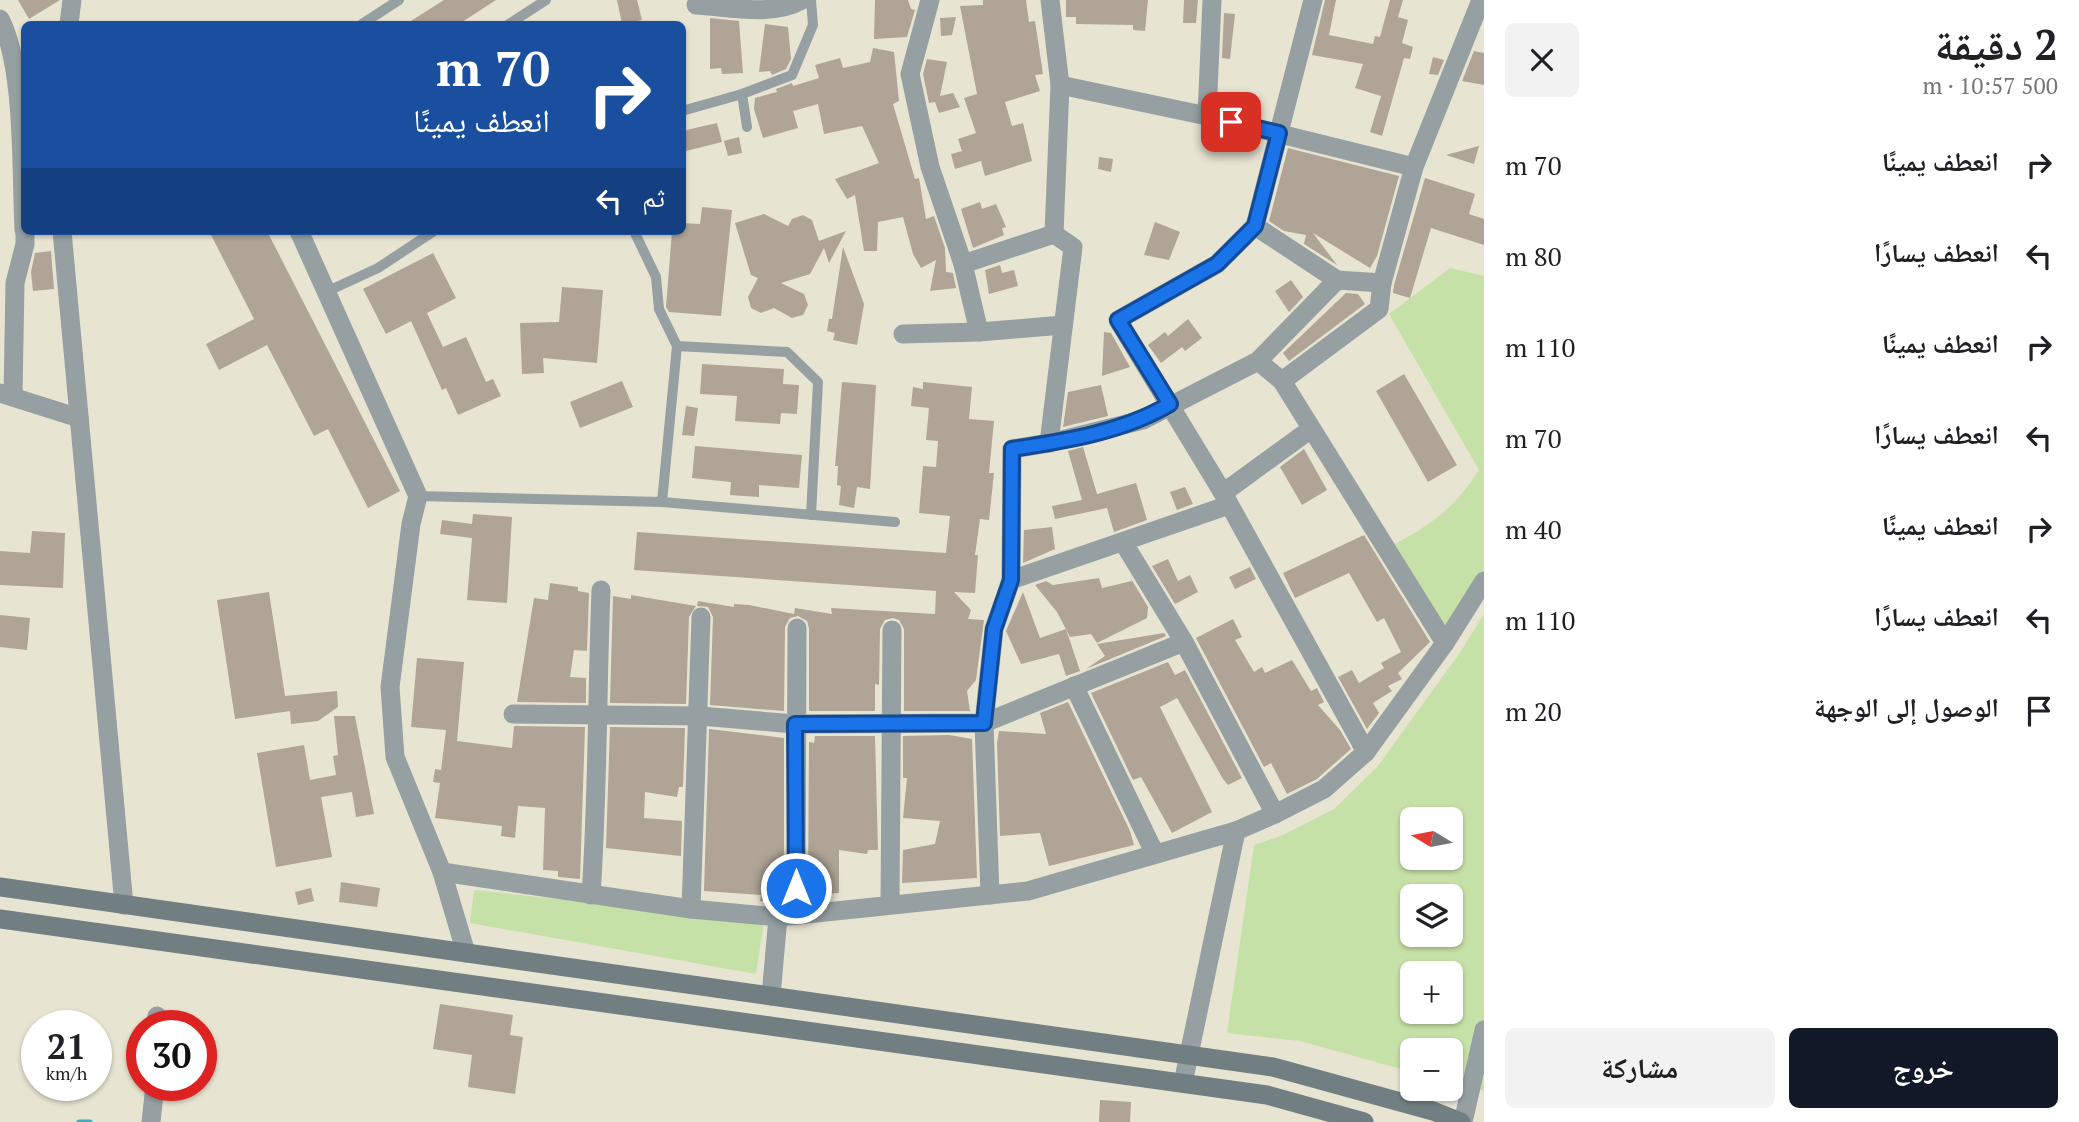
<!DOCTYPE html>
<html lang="ar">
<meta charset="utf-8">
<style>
:root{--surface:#fff;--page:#f2f2f2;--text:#202124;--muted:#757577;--accent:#111827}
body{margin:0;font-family:"PT Serif","Noto Naskh Arabic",serif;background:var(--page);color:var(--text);direction:rtl;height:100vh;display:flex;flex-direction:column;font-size:26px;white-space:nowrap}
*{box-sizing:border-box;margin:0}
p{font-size:23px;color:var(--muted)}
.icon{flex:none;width:38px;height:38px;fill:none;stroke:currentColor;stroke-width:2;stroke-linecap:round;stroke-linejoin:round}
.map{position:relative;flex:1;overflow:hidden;direction:ltr}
.panel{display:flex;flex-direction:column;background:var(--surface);width:595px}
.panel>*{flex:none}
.banner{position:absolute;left:21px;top:21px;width:665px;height:214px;border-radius:10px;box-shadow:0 2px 5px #0004;direction:rtl;background:#1a4fa0;color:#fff;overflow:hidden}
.needle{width:46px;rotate:280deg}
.buttons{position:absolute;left:1400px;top:807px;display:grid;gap:14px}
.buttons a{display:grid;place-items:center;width:63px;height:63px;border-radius:10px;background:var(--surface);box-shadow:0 2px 5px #0004;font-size:35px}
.speed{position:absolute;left:21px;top:1010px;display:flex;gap:14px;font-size:35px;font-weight:700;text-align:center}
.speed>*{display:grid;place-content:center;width:91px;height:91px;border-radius:50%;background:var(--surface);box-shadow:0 2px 5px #0004;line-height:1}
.speed small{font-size:18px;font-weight:400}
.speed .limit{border:10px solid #d22;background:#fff;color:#111}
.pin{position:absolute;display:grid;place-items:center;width:60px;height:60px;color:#fff;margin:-30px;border-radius:14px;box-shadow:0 4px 10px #0006}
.me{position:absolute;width:77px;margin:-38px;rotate:0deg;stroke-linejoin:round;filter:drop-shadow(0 0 5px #0008)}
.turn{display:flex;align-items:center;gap:24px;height:147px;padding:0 21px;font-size:32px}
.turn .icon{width:91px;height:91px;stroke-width:2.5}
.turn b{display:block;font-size:49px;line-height:60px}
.then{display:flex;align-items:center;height:66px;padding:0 21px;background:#0003;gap:14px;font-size:26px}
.round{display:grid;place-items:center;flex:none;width:74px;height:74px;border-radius:10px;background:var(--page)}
.overview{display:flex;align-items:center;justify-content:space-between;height:119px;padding:0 21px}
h1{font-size:42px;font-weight:700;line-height:52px}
.primary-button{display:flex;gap:14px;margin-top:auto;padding:14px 21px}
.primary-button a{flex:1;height:80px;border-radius:10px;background:var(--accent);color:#fff;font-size:28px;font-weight:700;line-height:80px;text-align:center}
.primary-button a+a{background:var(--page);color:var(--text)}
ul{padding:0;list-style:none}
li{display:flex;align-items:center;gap:21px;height:91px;padding:0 21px}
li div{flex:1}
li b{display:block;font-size:26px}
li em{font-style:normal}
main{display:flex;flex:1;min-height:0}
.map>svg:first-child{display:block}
</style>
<main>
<section class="panel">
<div class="overview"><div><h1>2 دقيقة</h1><p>500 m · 10:57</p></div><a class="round"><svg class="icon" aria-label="close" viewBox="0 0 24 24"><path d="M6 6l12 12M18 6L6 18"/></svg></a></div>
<ul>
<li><svg class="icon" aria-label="right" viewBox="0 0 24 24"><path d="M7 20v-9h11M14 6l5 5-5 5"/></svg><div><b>انعطف يمينًا</b></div><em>70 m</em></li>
<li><svg class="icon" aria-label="left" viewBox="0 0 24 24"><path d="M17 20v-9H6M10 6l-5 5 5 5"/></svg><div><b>انعطف يسارًا</b></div><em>80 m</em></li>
<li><svg class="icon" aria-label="right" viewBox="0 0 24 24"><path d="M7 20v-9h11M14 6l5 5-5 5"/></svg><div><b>انعطف يمينًا</b></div><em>110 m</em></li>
<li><svg class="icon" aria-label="left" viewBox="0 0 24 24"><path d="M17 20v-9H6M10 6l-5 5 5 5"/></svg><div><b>انعطف يسارًا</b></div><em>70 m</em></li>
<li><svg class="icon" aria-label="right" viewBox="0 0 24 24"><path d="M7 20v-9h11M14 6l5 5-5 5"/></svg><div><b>انعطف يمينًا</b></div><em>40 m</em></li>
<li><svg class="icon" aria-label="left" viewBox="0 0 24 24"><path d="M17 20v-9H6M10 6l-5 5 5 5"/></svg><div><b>انعطف يسارًا</b></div><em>110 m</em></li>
<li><svg class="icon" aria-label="arrive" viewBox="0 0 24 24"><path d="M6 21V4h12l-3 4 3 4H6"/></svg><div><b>الوصول إلى الوجهة</b></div><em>20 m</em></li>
</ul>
<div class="primary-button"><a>خروج</a><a>مشاركة</a></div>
</section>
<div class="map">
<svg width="1484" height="1122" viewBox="0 0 1484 1122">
<rect width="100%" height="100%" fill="#e8e4d2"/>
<!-- green -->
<g fill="#c6e1a7" fill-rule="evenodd">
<path d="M1450,268L1484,276V569L1446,630L1395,544C1434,523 1455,507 1479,470L1389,314Z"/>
<path d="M1484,614V1091L1451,1082V1050H1412V1072L1300,1041L1227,1033L1254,845L1283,835L1334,809L1377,767L1459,654ZM1412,819H1451V858H1412ZM1412,896H1451V934H1412ZM1412,973H1451V1012H1412Z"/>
<polygon points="474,890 764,921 756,974 470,923"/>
</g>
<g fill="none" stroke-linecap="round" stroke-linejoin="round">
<!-- stream -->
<polyline stroke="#3facc0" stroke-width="5" points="79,1122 90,1122"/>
</g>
<!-- building -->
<g fill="#afa495">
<polygon points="18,0 60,0 29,19"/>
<polygon points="444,0 496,0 459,24 406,24"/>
<polygon points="617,0 637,0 642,20 622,24"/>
<polygon points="875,0 908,0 911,9 915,10 907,37 874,39"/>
<polygon points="983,0 1026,0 1029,22 1035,21 1043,74 1035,75 1040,91 1005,102 1012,126 1023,123 1032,161 985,176 981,161 955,169 951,154 962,151 958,139 976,133 964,98 977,94 960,6 983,5"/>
<polygon points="1066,0 1148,0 1145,31 1133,30 1133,25 1076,24 1076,17 1066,17"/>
<polygon points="1184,0 1198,0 1196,23 1183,23"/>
<polygon points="1325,0 1336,0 1329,35 1373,44 1375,36 1380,37 1390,0 1403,0 1398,17 1408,20 1402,43 1413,47 1410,59 1404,58 1382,136 1370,132 1381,96 1355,88 1363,64 1312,55"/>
<polygon points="1224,13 1235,14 1230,59 1222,58"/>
<polygon points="956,17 952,35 941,36 940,18"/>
<polygon points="710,18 739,21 743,73 722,74 721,68 710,69"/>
<polygon points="765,24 788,27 791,59 786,69 772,75 770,71 759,72"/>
<polygon points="873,48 894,52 899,101 893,104 915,179 919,178 926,219 934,216 945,248 946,272 953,273 956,288 930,291 936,260 921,268 913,254 903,217 878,222 877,251 864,251 855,195 847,199 835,179 879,163 862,126 824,134 818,104 793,111 798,128 763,138 754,109 755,98 777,92 776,89 792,83 793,86 819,78 815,65 840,58 843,68 870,62"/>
<polygon points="1474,51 1484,53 1484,85 1462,81"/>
<polygon points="1433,57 1444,60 1438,75 1429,74"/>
<polygon points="927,59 947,62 940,96 953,93 960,107 939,113 935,102 929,103 923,74"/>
<polygon points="717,123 722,142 682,152 682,131"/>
<polygon points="739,137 742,153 728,156 724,141"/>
<polygon points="1479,146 1474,164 1446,155"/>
<polygon points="1288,148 1399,176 1377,256 1370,268 1313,233 1337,265 1304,244 1306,235 1284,231 1269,221"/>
<polygon points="1099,157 1113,159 1111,172 1098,169"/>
<polygon points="1425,178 1475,194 1469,214 1484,219 1484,245 1431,228 1410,298 1393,293 1394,285"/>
<polygon points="980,202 982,209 996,204 1006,227 1002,228 1004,235 973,248 961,209"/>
<polygon points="702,207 732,210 721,316 669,312 666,307 672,231 682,231 682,223 700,224"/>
<polygon points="764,214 788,226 792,219 803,215 812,220 819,241 846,231 829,263 824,248 810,274 781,283 804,294 808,305 803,315 792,318 774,308 761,313 751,308 748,297 758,278 751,275 735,223"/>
<polygon points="1155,222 1180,232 1169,260 1144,255"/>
<polygon points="209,231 267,231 400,491 368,508 328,429 314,436 267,345 219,370 206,344 254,319"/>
<polygon points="843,247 864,304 857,345 833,340 835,333 827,331 829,319 832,319"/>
<polygon points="51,251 54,289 33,291 31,272 35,253"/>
<polygon points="433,253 456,298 427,313 443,347 466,337 486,382 493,379 501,396 458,415 446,388 442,390 411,321 386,334 363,289"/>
<polygon points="1000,265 1002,273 1014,270 1018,286 989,294 985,270"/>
<polygon points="1291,280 1303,297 1289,312 1275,291"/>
<polygon points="562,287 603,290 597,363 543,358 544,373 522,374 520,323 559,322"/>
<polygon points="1346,293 1358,294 1365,304 1289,361 1283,353"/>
<polygon points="1188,319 1202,338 1185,351 1182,347 1161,363 1148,345 1165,332 1168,336"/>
<polygon points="1104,332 1111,333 1130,367 1102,376"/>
<polygon points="702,364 784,369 783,384 799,385 797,414 781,413 780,424 735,421 737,396 700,394"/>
<polygon points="1404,374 1457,465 1428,482 1376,391"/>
<polygon points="622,381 633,407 580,428 570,402"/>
<polygon points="842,382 876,385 870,489 857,487 854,508 839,505 841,486 837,485 838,466 835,466"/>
<polygon points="923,382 972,387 969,419 994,421 989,473 994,473 989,520 980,519 975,555 978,555 975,593 954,592 971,610 968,619 984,620 976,680 967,691 970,711 904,711 904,629 899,620 893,618 885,620 880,629 879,685 875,684 875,711 809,711 809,628 807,621 798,616 790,618 785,627 784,711 710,705 713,617 708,607 697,606 698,601 734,607 734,604 749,605 794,614 795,608 832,614 831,608 935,614 936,591 634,570 637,532 946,553 950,516 919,513 923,466 936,467 938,441 926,440 929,408 911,406 913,387 923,389"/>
<polygon points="1101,385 1108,416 1063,427 1068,392"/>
<polygon points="686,406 698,408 694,436 682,435"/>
<polygon points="695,446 802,455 799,488 759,485 759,497 730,495 731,482 692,478"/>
<polygon points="1083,447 1097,494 1136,483 1147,520 1114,532 1107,508 1055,519 1052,506 1082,500 1068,451"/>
<polygon points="1304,449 1327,490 1302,505 1280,467"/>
<polygon points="1185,487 1193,504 1177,510 1170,492"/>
<polygon points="473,514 512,517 507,603 467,600 472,538 440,534 442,520 472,524"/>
<polygon points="1052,527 1055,549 1023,563 1024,530"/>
<polygon points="32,531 65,533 63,588 0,585 0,551 30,553"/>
<polygon points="1364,535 1430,642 1398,673 1402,679 1388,686 1392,691 1373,703 1379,713 1367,729 1338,677 1352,670 1359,683 1384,668 1381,663 1401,652 1384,618 1377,622 1349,573 1295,598 1283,573"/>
<polygon points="1168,559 1178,581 1190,575 1198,592 1175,604 1152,566"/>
<polygon points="1250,567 1256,579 1235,589 1229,577"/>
<polygon points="1130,577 1148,607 1147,618 1097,643 1091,634 1070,637 1057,612 1035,585 1046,581 1053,585 1099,578 1102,588 1132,581"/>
<polygon points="550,583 578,587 578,591 589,593 587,651 574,650 570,677 586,678 586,703 517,702 534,598 548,600"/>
<polygon points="269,592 285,696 337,691 338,707 318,721 291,724 290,711 235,719 217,600"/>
<polygon points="1023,592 1040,638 1066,629 1080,671 1066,676 1059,654 1021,664 1006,631"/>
<polygon points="631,595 696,606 689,617 686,704 610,703 613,596 631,599"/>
<polygon points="0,615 30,618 27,650 0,647"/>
<polygon points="1233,619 1242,637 1235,640 1254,672 1262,667 1265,673 1292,660 1311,691 1317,688 1324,702 1318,705 1340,730 1351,749 1317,779 1287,794 1271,763 1264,767 1196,638"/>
<polygon points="1164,633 1166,636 1086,669 1105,656 1097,644"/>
<polygon points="417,658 464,662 457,741 512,748 514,726 585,727 580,879 558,877 558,871 543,870 545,808 518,806 515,838 501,836 502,826 435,818 440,783 433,782 435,769 441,770 446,730 411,727"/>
<polygon points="1168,662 1175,675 1185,670 1242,778 1228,785 1223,779 1177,698 1160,707 1212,812 1172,833 1141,777 1133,780 1091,693"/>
<polygon points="1068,702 1130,831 1134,845 1049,866 1040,833 1000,836 997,743 999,731 1046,734 1040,713"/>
<polygon points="334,716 355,716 374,814 356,817 352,792 321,797 332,857 276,867 257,753 304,745 310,780 336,775 333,756 338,755"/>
<polygon points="610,727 685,728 683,787 679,787 677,797 645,792 644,818 682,821 681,856 606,848"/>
<polygon points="709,729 784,738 784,903 760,901 761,895 704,891"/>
<polygon points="949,735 972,739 977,878 902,883 903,850 935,844 940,821 903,818 907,778 903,778 903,736"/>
<polygon points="815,736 875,736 878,850 868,850 867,854 839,850 839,893 808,895 809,742 814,743"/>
<polygon points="341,882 380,888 377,907 339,902"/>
<polygon points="311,888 314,901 298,905 295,892"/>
<polygon points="440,1004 513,1015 510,1035 523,1037 515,1094 468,1087 472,1055 433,1049"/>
<polygon points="1100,1100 1131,1102 1130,1122 1099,1122"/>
</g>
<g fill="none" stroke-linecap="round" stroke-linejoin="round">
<!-- service -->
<g stroke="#96a0a2" stroke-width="10">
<polyline points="362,24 399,0"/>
<polyline points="509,24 546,0"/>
<polyline points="682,111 742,94"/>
<polyline points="747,127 742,94 792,75 813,25 811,0"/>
<polyline points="634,231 656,277 659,309 677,346 662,502"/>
<polyline points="326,292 378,268 434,231"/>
<polyline points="677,346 787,352 818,382 811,515"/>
<polyline points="418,496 662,502 895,522"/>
</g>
<!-- minor -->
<g stroke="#96a0a2" stroke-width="19">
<polyline points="930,0 910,74 930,167 963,264 979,332 1063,325"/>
<polyline points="1313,0 1255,226 1337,280"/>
<path d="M696,5C730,7 772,17 802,0"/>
<path d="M0,19C25,66 21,173 24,230"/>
<polyline points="69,24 72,0"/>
<polyline points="1060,85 1207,116 1414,167"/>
<polyline points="1207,116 1212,0"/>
<polyline points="1255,226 1217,264 1118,320 1223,493 1366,752"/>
<polyline points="62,231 124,905"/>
<polyline points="299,231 418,496 411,524 390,687 395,757 442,872 691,909 778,917"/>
<polyline points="963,264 1054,234"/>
<polyline points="903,334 979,332"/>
<polyline points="1258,361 1282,381 1445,643"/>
<polyline points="1282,381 1379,309 1382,283"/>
<polyline points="0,393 79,418"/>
<polyline points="13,396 15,283 25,244 25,231"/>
<polyline points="1049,443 1073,247 1054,234 1060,85 1050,0"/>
<polyline points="1223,493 1311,429"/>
<polyline points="1123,542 1184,642 1275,814"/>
<polyline points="1011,580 1229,505"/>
<polyline points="1074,686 1155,854"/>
<polyline points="513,714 700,716 795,724 984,723 1184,642"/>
<polyline points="442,872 466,953"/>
<path d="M591,895C598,793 597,691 601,590"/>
<polyline points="990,895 984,723 994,629 1011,580 1012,449 1049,443 1143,420 1258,361 1337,280 1382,283 1414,167 1481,0"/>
<polyline points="890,904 892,630"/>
<polyline points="691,909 701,617"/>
<polyline points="796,915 797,628"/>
<polyline points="771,996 778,917 1028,891 1236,831 1275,814 1324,789 1366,752 1445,643 1484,581"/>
<polyline points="156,1026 157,1016"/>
<polyline points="1183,1083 1236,831"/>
<polyline points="151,1122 155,1085"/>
<polyline points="1463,1122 1484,1030"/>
</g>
<!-- secondary -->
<g stroke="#717f83" stroke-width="19">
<polyline points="0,887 1273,1067 1433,1111 1461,1122"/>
<polyline points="0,919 1267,1095 1364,1122"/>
</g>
</g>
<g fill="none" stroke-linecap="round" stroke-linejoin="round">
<defs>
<path id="route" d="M796,888L795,724L984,723L994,629L1011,580L1012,449C1065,441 1123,432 1170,404L1118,320L1217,264L1255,226L1279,133L1231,122"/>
</defs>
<!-- route casing -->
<use href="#route" stroke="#114b97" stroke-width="18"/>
<!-- route -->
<use href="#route" stroke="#1a73e8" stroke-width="12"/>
</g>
</svg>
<div class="buttons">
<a><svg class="needle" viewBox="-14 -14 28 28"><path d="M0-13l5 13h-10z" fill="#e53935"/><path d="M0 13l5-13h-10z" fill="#757577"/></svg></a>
<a><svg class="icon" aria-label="layers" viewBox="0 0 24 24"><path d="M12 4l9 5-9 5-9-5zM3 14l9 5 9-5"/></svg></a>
<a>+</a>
<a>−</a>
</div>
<div class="speed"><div>21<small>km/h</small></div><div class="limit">30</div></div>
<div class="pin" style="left:1231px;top:122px;background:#d93025"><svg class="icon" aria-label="arrive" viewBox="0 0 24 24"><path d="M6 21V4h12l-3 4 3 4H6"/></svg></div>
<svg class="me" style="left:796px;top:888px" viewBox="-20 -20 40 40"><circle r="17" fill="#1a73e8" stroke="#fff" stroke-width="3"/><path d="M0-11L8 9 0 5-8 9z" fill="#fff"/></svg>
<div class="banner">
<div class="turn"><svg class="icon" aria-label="right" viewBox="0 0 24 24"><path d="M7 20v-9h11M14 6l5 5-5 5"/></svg><div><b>70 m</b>انعطف يمينًا</div></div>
<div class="then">ثم<svg class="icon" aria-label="left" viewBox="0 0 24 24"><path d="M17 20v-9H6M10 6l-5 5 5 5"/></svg></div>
</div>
</div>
</main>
